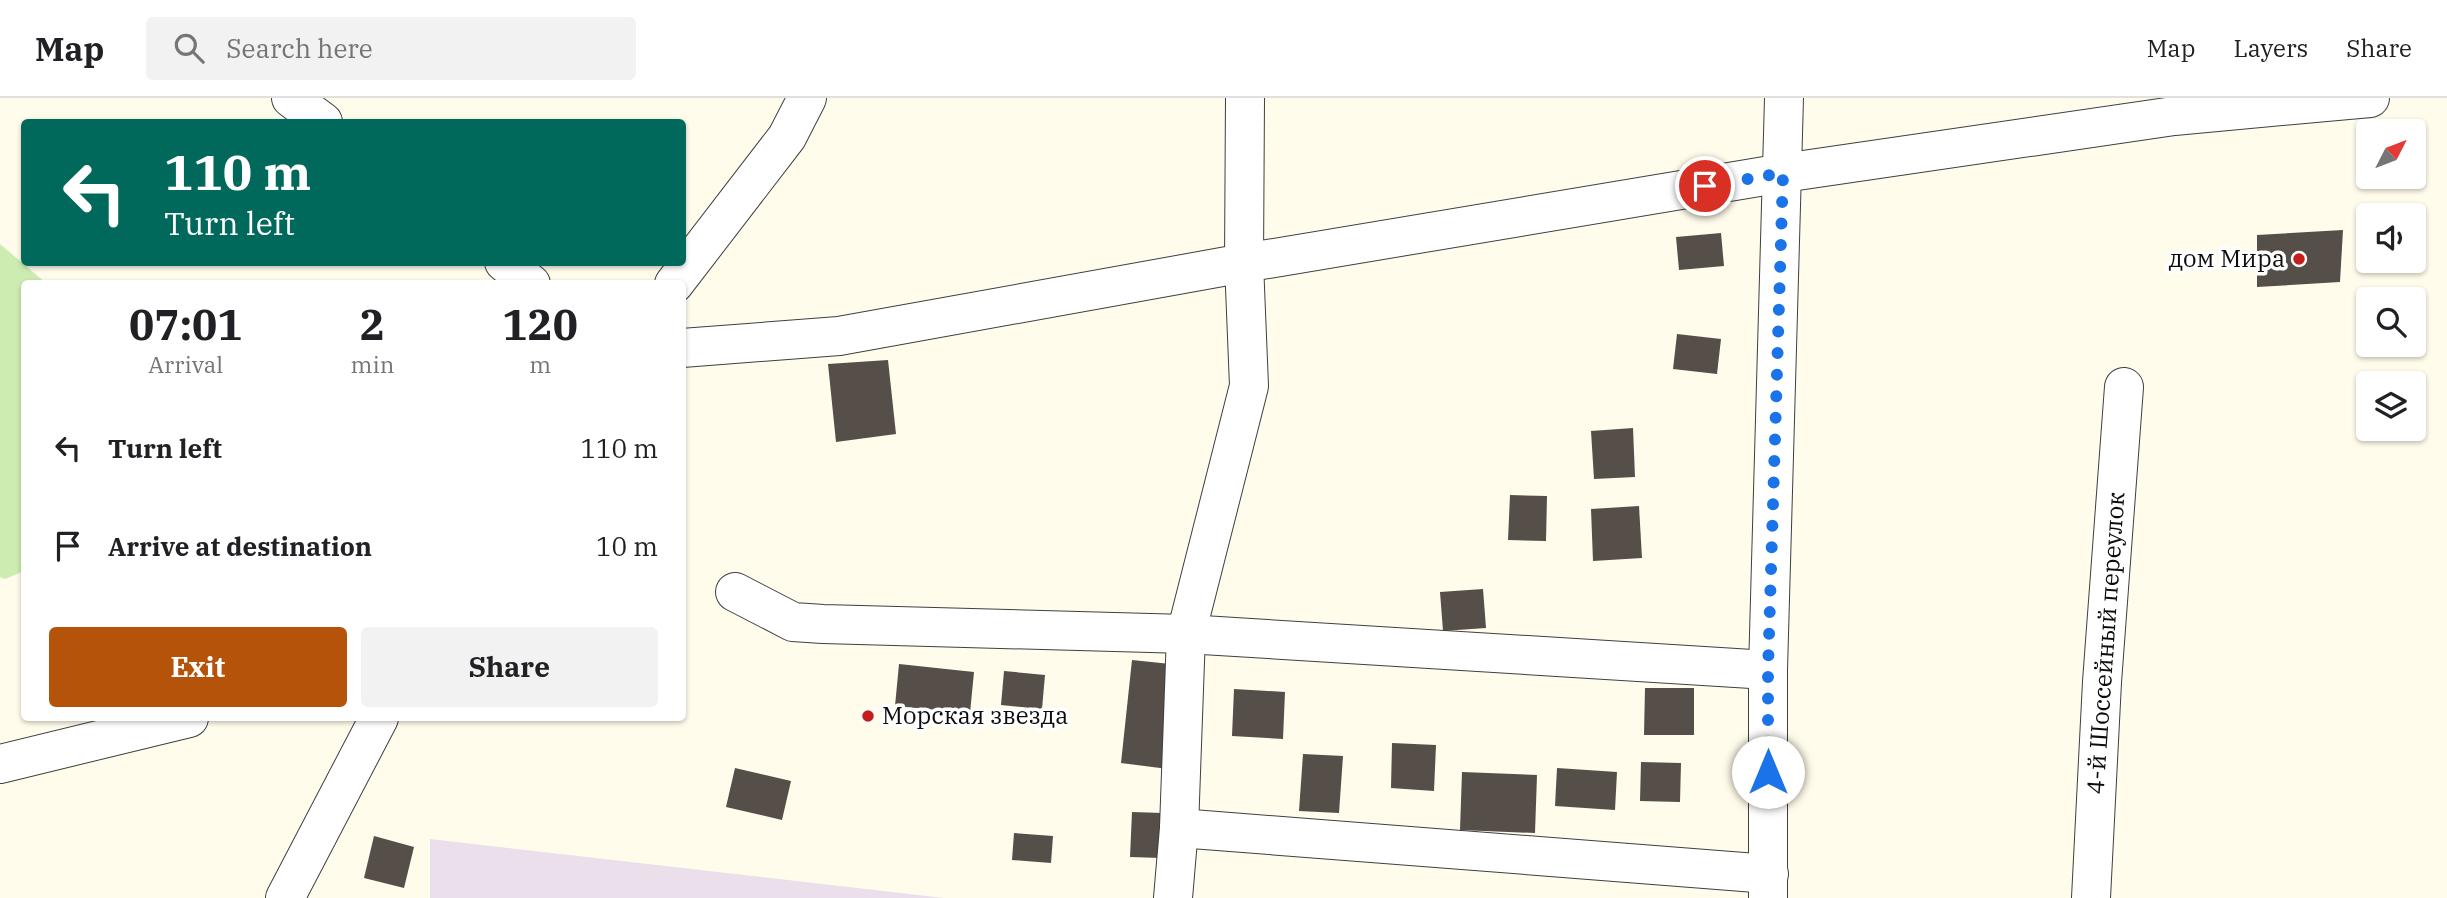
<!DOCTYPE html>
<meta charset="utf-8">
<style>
:root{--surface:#fff;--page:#f2f2f2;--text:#202124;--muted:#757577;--line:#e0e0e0;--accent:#b45309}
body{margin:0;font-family:"IBM Plex Serif",serif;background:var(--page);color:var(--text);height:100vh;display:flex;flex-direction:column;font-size:26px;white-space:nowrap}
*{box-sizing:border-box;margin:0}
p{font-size:23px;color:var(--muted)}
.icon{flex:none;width:38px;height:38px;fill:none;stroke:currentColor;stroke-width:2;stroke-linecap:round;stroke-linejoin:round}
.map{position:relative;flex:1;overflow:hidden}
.details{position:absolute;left:21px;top:182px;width:665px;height:441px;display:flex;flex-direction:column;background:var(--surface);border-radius:7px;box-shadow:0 2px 5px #0004}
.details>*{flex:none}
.hud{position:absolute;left:21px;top:21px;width:665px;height:147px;border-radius:7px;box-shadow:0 2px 5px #0004;background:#00695c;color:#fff;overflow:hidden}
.needle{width:46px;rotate:48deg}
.fabs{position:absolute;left:2356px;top:21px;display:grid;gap:14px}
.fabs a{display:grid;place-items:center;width:70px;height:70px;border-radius:7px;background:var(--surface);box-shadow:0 2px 5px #0004;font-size:35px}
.pin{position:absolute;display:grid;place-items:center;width:60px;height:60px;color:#fff;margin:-30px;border:4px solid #fff;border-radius:50%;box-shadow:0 2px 7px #0007}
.me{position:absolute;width:77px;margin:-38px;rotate:0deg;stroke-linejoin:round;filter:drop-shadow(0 0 5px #0008)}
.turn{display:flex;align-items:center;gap:24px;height:147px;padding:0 28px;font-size:32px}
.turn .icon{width:91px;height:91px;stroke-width:2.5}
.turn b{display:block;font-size:49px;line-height:60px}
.eta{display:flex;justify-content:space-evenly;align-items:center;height:119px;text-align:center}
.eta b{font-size:42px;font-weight:700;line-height:49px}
.primary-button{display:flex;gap:14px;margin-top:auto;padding:14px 28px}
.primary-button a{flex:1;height:80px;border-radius:7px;background:var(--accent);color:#fff;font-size:28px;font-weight:700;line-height:80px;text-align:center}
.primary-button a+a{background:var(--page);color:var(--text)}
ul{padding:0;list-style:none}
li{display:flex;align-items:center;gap:21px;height:98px;padding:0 28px}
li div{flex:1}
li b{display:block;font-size:26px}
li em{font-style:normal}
header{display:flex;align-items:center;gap:42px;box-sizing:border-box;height:98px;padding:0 35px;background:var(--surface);border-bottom:2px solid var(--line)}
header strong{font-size:33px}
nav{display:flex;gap:38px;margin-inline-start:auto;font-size:24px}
.search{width:490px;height:63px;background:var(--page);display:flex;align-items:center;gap:18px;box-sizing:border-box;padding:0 24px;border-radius:7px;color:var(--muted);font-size:26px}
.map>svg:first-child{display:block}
</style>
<header>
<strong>Map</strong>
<div class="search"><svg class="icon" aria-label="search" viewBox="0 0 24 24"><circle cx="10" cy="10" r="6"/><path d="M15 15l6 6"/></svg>Search here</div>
<nav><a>Map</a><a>Layers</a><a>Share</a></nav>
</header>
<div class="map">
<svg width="2447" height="800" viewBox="0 0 2447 800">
<rect width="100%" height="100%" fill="#fffceb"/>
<!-- industrial -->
<polygon fill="#ebdfec" points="430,741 944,800 430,800"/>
<!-- green -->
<polygon fill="#cdecb2" points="0,146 46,185 24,186 24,473 5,481 0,479"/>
<!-- building -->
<g fill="#564e48">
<polygon points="2343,132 2340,184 2257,189 2257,137"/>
<polygon points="1721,135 1724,168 1679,172 1676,139"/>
<polygon points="1677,236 1721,241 1717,276 1673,271"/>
<polygon points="888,262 896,336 836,344 828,266"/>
<polygon points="1633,330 1635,379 1594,381 1591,333"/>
<polygon points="1510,397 1547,398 1546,443 1508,442"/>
<polygon points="1639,408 1642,460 1593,463 1591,411"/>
<polygon points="1483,491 1486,530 1443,533 1440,494"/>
<polygon points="1132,562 1180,567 1168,671 1121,665"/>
<polygon points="899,566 974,574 970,615 895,608"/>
<polygon points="1004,573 1045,577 1042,611 1001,607"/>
<polygon points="1645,590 1694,590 1694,637 1644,637"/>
<polygon points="1234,591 1285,594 1283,641 1232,638"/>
<polygon points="1392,645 1436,647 1434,693 1391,690"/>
<polygon points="1303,656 1343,658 1339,715 1299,713"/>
<polygon points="1641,664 1681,665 1680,704 1640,703"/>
<polygon points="735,670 791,683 782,722 726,709"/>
<polygon points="1557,670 1617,674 1615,712 1555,708"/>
<polygon points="1462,674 1537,677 1535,735 1460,732"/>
<polygon points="1132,714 1163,715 1161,760 1130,759"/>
<polygon points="1014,735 1053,738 1051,765 1012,762"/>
<polygon points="374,738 414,749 404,790 364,780"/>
</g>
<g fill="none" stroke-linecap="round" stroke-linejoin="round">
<defs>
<g id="minor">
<polyline points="291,0 323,24"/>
<polyline points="504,164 531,186"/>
<polyline points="674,186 787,39 807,0"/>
<polyline points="682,250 839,238 1244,165 1783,75 2174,18 2370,0"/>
<polyline points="735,494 793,524 823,526 1186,536 1768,572"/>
<polyline points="0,666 189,620"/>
<polyline points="1179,730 1769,776"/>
<polyline points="285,800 379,620"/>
<polyline points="1173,800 1179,730 1186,536 1249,288 1244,165 1245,0"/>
<polyline points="1768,800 1768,572 1784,0"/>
<polyline points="2091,800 2102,584 2124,289"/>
</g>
</defs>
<!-- minor casing -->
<use href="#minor" stroke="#3f3f3f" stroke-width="40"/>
<!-- minor -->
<use href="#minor" stroke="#fff" stroke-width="38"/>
</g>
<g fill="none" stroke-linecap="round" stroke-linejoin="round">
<!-- route -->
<polyline stroke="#1a73e8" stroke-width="12" stroke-dasharray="0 21.6" points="1705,88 1783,75 1768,572 1768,674"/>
</g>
<!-- markers -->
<g fill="#c61d1b" stroke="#fff" stroke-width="2.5">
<circle cx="2299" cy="161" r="7"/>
<circle cx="868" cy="618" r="7"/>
</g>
<g text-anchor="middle" stroke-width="7" stroke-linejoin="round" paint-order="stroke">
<!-- poi labels -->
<g font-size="24" fill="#0c0c0c" stroke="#fff" text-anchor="end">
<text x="2285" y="169">дом Мира</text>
<text x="882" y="626" text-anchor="start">Морская звезда</text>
</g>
<!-- street labels -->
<g font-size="24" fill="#0c0c0c" stroke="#fff">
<text transform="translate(2106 545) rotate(-86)" y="8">4-й Шоссейный переулок</text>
</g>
</g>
</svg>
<div class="fabs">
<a><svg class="needle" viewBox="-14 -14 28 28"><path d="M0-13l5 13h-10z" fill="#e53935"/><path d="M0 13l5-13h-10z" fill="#757577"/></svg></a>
<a><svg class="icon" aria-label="sound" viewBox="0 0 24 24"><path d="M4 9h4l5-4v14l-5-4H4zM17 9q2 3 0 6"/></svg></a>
<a><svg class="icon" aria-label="search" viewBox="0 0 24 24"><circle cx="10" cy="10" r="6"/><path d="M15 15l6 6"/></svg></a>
<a><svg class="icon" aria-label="layers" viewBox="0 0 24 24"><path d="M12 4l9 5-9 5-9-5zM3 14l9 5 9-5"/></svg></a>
</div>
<div class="pin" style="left:1705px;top:88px;background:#d93025"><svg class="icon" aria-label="arrive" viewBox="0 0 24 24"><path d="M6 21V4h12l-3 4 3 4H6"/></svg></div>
<svg class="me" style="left:1768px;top:674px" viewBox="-20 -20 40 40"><circle r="19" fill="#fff"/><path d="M0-13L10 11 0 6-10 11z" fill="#1a73e8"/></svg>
<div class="hud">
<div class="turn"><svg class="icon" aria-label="left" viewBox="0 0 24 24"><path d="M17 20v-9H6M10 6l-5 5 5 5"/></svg><div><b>110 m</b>Turn left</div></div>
</div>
<section class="details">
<div class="eta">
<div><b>07:01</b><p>Arrival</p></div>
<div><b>2</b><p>min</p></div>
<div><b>120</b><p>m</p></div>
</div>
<ul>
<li><svg class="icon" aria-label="left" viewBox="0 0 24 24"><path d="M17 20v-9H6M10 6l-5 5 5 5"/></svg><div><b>Turn left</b></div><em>110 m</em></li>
<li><svg class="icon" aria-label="arrive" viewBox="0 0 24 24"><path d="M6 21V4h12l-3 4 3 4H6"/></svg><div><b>Arrive at destination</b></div><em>10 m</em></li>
</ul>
<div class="primary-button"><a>Exit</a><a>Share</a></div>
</section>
</div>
